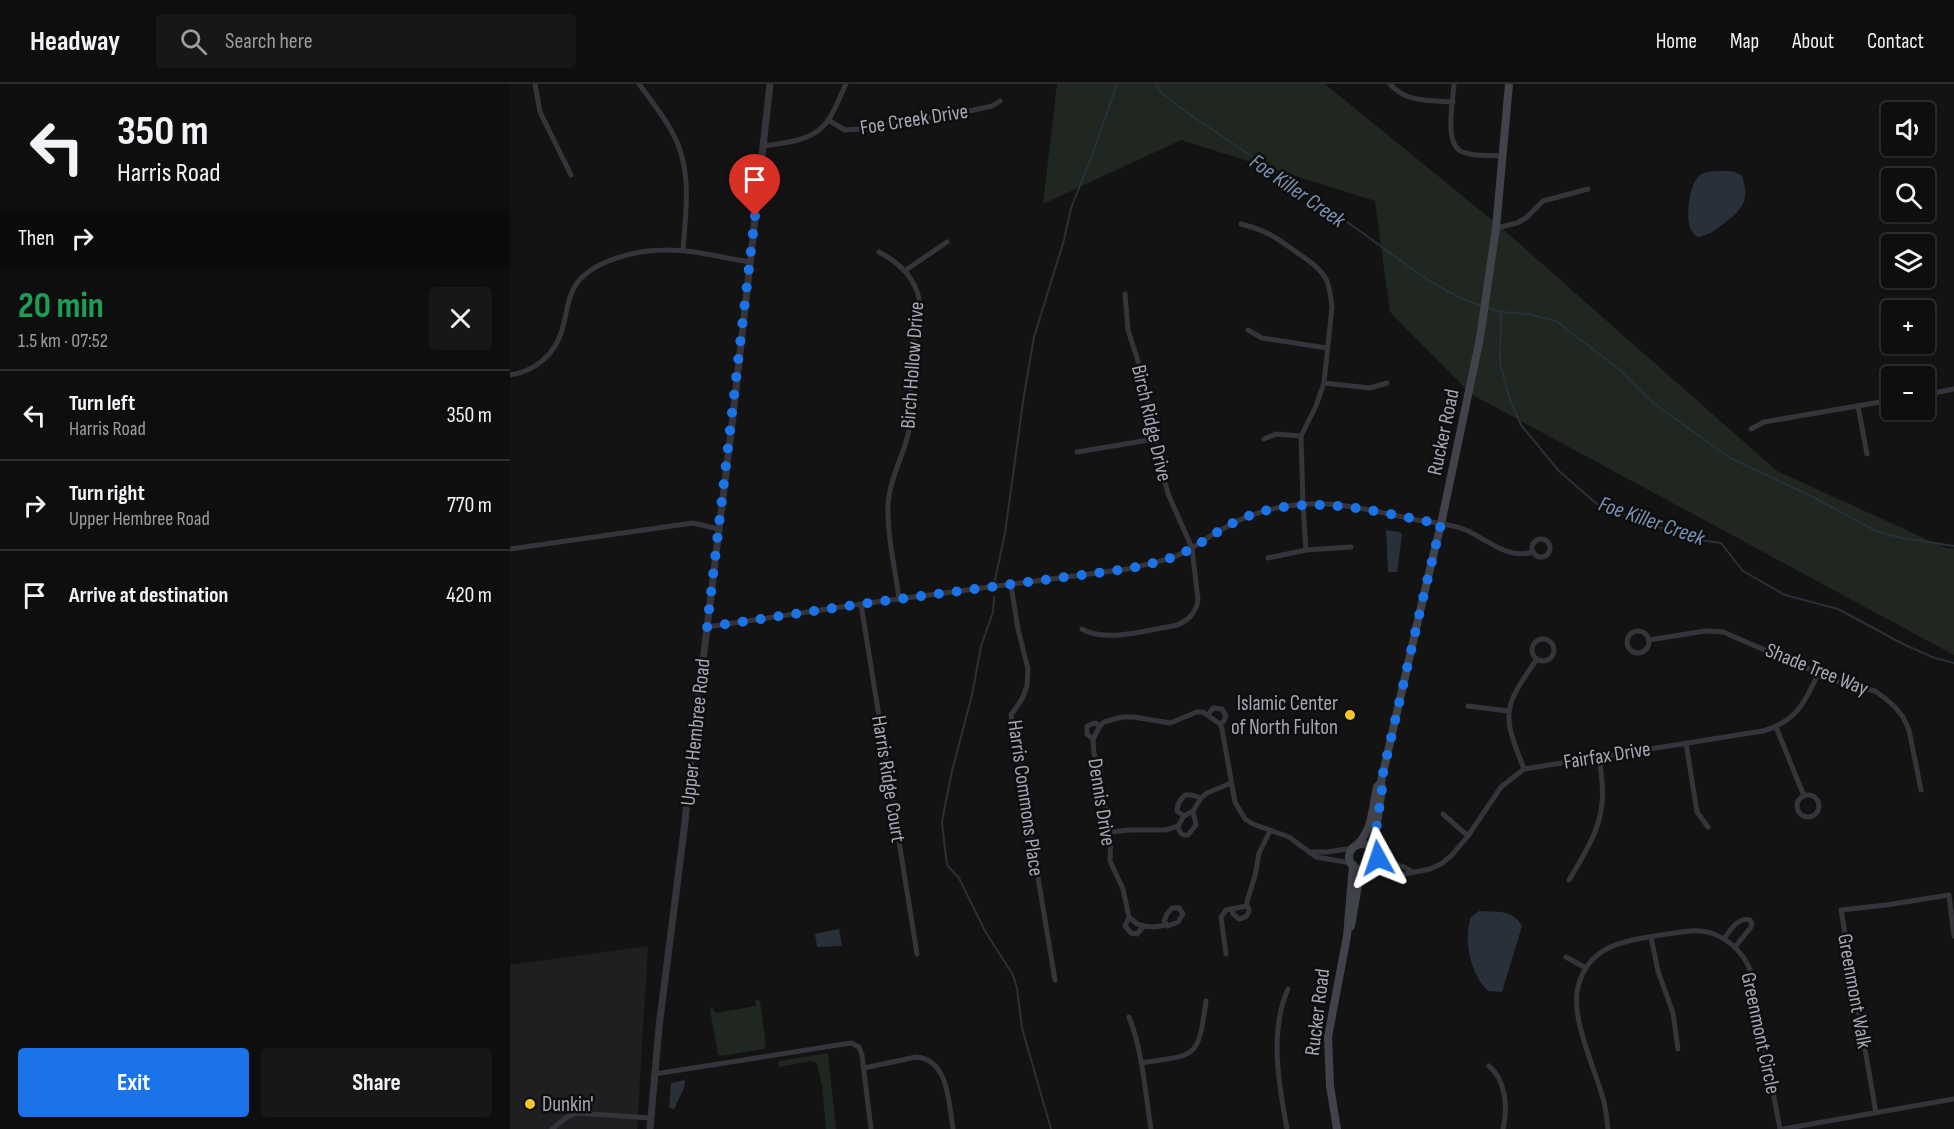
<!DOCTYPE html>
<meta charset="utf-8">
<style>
:root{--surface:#0e0e0f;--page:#171718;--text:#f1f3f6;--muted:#9b9c9e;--line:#2e2e2f;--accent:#1a73e8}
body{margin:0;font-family:"Sofia Sans Condensed",sans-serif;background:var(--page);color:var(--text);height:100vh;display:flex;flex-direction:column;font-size:22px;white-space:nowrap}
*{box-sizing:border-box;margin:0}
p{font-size:20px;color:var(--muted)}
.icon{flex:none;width:33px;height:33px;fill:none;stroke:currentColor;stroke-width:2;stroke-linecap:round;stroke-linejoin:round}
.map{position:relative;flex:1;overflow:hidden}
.details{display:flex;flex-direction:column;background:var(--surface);width:510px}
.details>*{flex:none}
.top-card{background:#0e0e0f;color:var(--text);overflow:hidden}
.fabs{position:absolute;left:1371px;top:18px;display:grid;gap:12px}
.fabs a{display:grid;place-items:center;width:54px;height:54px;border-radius:6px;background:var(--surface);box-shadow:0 2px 4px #0004,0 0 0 2px var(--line);font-size:30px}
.pin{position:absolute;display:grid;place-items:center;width:51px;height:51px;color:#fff;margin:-62px -26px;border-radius:50% 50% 50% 0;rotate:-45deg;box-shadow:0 0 6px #0007}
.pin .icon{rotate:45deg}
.me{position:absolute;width:66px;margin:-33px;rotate:355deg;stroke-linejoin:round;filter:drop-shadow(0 0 4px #0008)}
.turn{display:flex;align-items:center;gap:21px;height:126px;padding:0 18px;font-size:27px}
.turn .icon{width:78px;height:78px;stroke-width:2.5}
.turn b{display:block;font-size:42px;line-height:51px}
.then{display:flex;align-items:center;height:57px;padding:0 18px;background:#0003;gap:12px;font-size:22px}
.round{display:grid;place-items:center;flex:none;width:63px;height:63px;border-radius:6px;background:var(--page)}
.headline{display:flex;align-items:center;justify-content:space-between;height:102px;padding:0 18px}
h1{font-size:36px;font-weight:700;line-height:45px;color:#1e9e55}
.button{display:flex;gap:12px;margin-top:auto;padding:12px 18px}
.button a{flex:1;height:69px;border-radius:6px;background:var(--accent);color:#fff;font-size:24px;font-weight:700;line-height:69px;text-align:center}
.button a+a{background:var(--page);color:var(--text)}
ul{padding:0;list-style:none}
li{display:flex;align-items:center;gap:18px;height:90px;padding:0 18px;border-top:2px solid var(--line)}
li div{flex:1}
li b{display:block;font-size:22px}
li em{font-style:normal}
header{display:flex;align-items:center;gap:36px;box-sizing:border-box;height:84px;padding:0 30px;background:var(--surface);border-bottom:2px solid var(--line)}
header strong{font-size:28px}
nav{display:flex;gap:33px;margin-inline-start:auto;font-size:21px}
.search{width:420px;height:54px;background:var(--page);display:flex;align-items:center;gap:15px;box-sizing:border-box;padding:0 21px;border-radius:6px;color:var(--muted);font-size:22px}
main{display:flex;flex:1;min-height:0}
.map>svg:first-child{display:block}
</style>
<header>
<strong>Headway</strong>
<div class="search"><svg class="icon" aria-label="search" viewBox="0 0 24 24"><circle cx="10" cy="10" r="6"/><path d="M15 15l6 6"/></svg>Search here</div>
<nav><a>Home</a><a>Map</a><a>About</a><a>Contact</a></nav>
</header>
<main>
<section class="details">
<div class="top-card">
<div class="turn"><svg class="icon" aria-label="left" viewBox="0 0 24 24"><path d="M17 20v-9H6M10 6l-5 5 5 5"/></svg><div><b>350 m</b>Harris Road</div></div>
<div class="then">Then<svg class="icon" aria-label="right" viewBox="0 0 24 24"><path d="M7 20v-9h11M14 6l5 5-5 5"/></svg></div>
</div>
<div class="headline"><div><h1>20 min</h1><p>1.5 km · 07:52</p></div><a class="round"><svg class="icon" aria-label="close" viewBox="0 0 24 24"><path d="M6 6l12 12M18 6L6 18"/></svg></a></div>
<ul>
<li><svg class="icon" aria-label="left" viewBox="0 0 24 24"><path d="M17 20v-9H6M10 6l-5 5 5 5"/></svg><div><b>Turn left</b><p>Harris Road</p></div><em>350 m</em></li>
<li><svg class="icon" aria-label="right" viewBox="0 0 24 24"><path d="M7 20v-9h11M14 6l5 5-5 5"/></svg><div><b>Turn right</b><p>Upper Hembree Road</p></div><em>770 m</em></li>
<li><svg class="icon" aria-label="arrive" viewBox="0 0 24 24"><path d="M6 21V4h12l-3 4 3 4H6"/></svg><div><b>Arrive at destination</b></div><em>420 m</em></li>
</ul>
<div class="button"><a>Exit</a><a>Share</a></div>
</section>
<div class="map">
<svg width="1444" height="1045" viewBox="0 0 1444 1045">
<rect width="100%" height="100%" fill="#131314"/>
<!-- built -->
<polygon fill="#1f1f21" points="138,862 127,1045 0,1045 0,881"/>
<!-- green -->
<g fill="#1f2720">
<polygon points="547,0 815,0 987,140 1267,387 1438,465 1444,464 1444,571 961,310 880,228 865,117 671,56 533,120"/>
<polygon points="245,916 250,917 256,960 254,965 211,972 208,970 200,926 201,924 203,923 205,929 246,922"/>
<polygon points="318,969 326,1045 316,1045 312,1002 307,979 301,977 269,983 269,977"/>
</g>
<!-- water -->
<g fill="#293039">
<path d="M1218,87L1225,88L1232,92C1240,117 1233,125 1213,140C1204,147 1199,151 1188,153C1185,151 1183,149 1181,146C1175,135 1179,99 1190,91C1197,86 1209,87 1218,87Z"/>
<polygon points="876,446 890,448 892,451 887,488 878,488"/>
<path d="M969,827C986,828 1003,825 1012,842L992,908L978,907C960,890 953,855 961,833Z"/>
<polygon points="329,845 332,862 307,863 305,850"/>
<polygon points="175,996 174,1004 164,1025 159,1024 161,999"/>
</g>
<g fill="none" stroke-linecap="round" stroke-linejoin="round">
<!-- stream -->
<g stroke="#293039" stroke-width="2">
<path d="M646,0L652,9L668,22C728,64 788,103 847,145C886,172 926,208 972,222"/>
<polyline points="977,224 991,228 990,279 1000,316 1011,341 1049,387 1088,421 1182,455 1211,459 1233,487 1275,511 1328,525 1393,560 1422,573 1444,579"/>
<polyline points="991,228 1018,230 1046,237 1110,286 1142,318 1220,374 1301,412 1368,448 1392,454 1444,462"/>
<polyline points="485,496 495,449 514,311 524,253 554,156 561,124 583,69 607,0"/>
<polyline points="484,513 483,528 471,562 462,611 442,687 432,737 434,757 437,781 449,794 475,847 503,891 507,904 512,944 541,1045"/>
</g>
<!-- minor -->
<g stroke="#34343a" stroke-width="5">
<polyline points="25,0 30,28 61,91"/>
<path d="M129,0C140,15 152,30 161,46C183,83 176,125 173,166"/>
<path d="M880,0C897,19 918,16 943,18"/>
<path d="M944,0C943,16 935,56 949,66C959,73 979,71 992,72"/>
<polyline points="318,36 335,46 350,45 464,26 482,22 490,17"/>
<path d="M253,62C275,59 303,57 317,38C325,27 330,12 336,0"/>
<path d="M731,140C758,147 767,154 789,170C799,177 810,184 816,195C820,203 821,214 822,223L814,299L806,322L791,352L793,420L796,466"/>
<polyline points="986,144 1007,139 1016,134 1033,117 1078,105"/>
<path d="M369,168C396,182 415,205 409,237C406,250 401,263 400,277C398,298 403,320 400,341C396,368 380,392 378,420C377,451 385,484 389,515"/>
<polyline points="396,186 437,158"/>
<polyline points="738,246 752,254 817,264"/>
<path d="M0,291C25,287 45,271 52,246C57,230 57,213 67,199C84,176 128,166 154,166C183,165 211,174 240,178"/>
<polyline points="814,299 860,304 877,299"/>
<polyline points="1414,311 1444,305"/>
<polyline points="1348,322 1357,370"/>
<polyline points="1241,345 1254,338 1382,316"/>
<polyline points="754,355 766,350 791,352"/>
<polyline points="567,368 645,355"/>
<circle cx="1031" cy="464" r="9"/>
<polyline points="0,465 183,439 209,445"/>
<polyline points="758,474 796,466 841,463"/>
<polyline points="501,501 508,545 518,585 517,602 512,615 501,631 545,896"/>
<polyline points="351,520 407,870"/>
<path d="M197,543L351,520L617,485C634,481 650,478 666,472C682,466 694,455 709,447C742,427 779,418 818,420C848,422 878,430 907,436C923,439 942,440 956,446C978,456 998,476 1023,468"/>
<path d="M572,545C595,559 637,546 663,542C676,539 686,530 688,516L682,464L659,412L651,386L634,296L618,246L615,210"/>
<circle cx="1128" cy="558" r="11"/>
<circle cx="1033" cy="566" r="11"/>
<polyline points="1139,556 1195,547 1213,548 1329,598 1365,607 1376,615 1385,623 1393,633 1399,646 1411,706"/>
<polyline points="958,622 998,627"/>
<polyline points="698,631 703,624 712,625 716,632 714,637 710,640"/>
<polyline points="1266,643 1294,712"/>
<polyline points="583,655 577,650 577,642 585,639 590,642"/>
<polyline points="1176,659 1187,728 1198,743"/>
<path d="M1014,685C992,629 992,625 1027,575"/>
<circle cx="1298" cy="722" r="11"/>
<polyline points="933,730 958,752"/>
<path d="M674,732L667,727C667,720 670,716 675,711H682L691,714"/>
<path d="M668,742C669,748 671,752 678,751L686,741L683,727"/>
<polyline points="601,748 619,746 655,746 662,744 668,742 674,732 683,727 691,714 697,709 721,699"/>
<polyline points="799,768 817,768 843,764"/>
<path d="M864,771C875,781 890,778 901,787"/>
<path d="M857,784L890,791L920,785L931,780L941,772L958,752L991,703L1014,685L1253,647C1287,637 1295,618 1309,588"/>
<path d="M1059,796C1073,772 1090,747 1092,719C1094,703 1091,688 1089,672"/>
<polygon points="662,824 669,824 673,830 668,838 658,842 654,837 657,830"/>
<path d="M722,825L723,830L729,835C735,834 739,832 739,825L737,822V817L745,792L749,769L760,747"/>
<polyline points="619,833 615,842 621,849 627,850 634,842"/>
<polyline points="656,841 645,843 634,842 627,840 619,833 613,805 600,777 601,748 596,729 590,686 584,670 583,655 590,642 594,638 612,633 624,633 660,639 687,628 693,628 710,640 712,645 725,718 735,735 743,740 779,753 806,773 841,779"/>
<polyline points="1141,853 1148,887 1163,929 1168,965"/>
<path d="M1214,855C1220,846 1228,833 1240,836L1242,840L1241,843L1225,863"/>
<polyline points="716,870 711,833 716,826 737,822"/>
<polyline points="1056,873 1076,884"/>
<path d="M619,933C633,968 635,1008 641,1045"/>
<path d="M631,979C687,970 688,976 696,917"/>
<path d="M979,982C996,996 998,1025 993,1045"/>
<path d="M354,984L406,973C439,975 439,1021 443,1045"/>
<polyline points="145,990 341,959 349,963 352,971 361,1045"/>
<polyline points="1366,1029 1331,826 1376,821 1439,811 1444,852"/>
<polyline points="42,1045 57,1033 66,1029 141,1034"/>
<path d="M777,1045C769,1002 759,947 778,905"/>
<path d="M1098,1045C1097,1036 1096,1027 1094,1018C1086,986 1060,935 1068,903C1078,861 1114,857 1151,851C1167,849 1184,844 1201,849C1219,855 1232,868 1240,885L1270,1045"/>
<polyline points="1273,1045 1444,1015"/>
</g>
<!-- tertiary -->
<polyline stroke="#34343a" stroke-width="7" points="140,1045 149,943 175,738 180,683 223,332 260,0"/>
<!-- secondary -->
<g stroke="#41434a" stroke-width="8">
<circle cx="852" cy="773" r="13"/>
<path d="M847,761C863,745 862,724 867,703L871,698L914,510L931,440L970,254L986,144L999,0"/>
<polyline points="863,767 872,705 871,698"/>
<polyline points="841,842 848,801 855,785"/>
<polyline points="827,1045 820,1002 818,953 837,852 843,781"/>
</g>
</g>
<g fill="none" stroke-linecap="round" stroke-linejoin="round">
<!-- route -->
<path stroke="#1a73e8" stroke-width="10" stroke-dasharray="0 18" d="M245,132L197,543L351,520L617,485C640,480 662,476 682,464C698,455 712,444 729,436C795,406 865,428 931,440L914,510L871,698L872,705L863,767L868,774"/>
</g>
<!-- markers -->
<g fill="#f9c526" stroke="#0e0e0f" stroke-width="2">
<circle cx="840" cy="631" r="6"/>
<circle cx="20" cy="1020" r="6"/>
</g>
<g text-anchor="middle" stroke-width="5" stroke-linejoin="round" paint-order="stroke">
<!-- street labels -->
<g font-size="21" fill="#a4a8b6" stroke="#0e0e0f">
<text transform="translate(404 35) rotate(-9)" y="7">Foe Creek Drive</text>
<text transform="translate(402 281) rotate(-86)" y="7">Birch Hollow Drive</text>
<text transform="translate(642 339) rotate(77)" y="7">Birch Ridge Drive</text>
<text transform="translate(933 348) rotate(-78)" y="7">Rucker Road</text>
<text transform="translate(1307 585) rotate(22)" y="7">Shade Tree Way</text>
<text transform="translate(185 648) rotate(-84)" y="7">Upper Hembree Road</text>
<text transform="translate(1097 671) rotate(-9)" y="7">Fairfax Drive</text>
<text transform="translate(379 695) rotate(81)" y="7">Harris Ridge Court</text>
<text transform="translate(516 714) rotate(82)" y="7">Harris Commons Place</text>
<text transform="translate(592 718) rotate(81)" y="7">Dennis Drive</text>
<text transform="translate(1345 907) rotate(80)" y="7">Greenmont Walk</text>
<text transform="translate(807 928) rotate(-83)" y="7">Rucker Road</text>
<text transform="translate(1251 949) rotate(78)" y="7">Greenmont Circle</text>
</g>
<!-- poi labels -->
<g font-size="21" fill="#a4a8b6" stroke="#0e0e0f" text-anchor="end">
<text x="828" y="626">Islamic Center<tspan x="828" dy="24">of North Fulton</tspan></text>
<text x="32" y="1027" text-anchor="start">Dunkin'</text>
</g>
<!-- water labels -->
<g font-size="22" font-style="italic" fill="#7992b3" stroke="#0e0e0f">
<text transform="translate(788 106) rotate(35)" y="8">Foe Killer Creek</text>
<text transform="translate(1142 436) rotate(19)" y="8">Foe Killer Creek</text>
</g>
</g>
</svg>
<div class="fabs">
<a><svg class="icon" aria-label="sound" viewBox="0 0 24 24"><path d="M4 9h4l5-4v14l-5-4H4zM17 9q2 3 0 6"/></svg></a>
<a><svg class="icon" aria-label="search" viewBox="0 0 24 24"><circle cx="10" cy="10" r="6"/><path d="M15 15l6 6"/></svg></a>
<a><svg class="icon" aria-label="layers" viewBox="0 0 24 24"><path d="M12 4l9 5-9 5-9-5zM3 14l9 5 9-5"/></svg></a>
<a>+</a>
<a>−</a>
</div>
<div class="pin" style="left:245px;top:132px;background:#d93025"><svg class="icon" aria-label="arrive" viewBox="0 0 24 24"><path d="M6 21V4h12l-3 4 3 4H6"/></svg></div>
<svg class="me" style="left:868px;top:774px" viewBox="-20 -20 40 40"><path d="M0-17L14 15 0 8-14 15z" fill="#1a73e8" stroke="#fff" stroke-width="4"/></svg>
</div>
</main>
